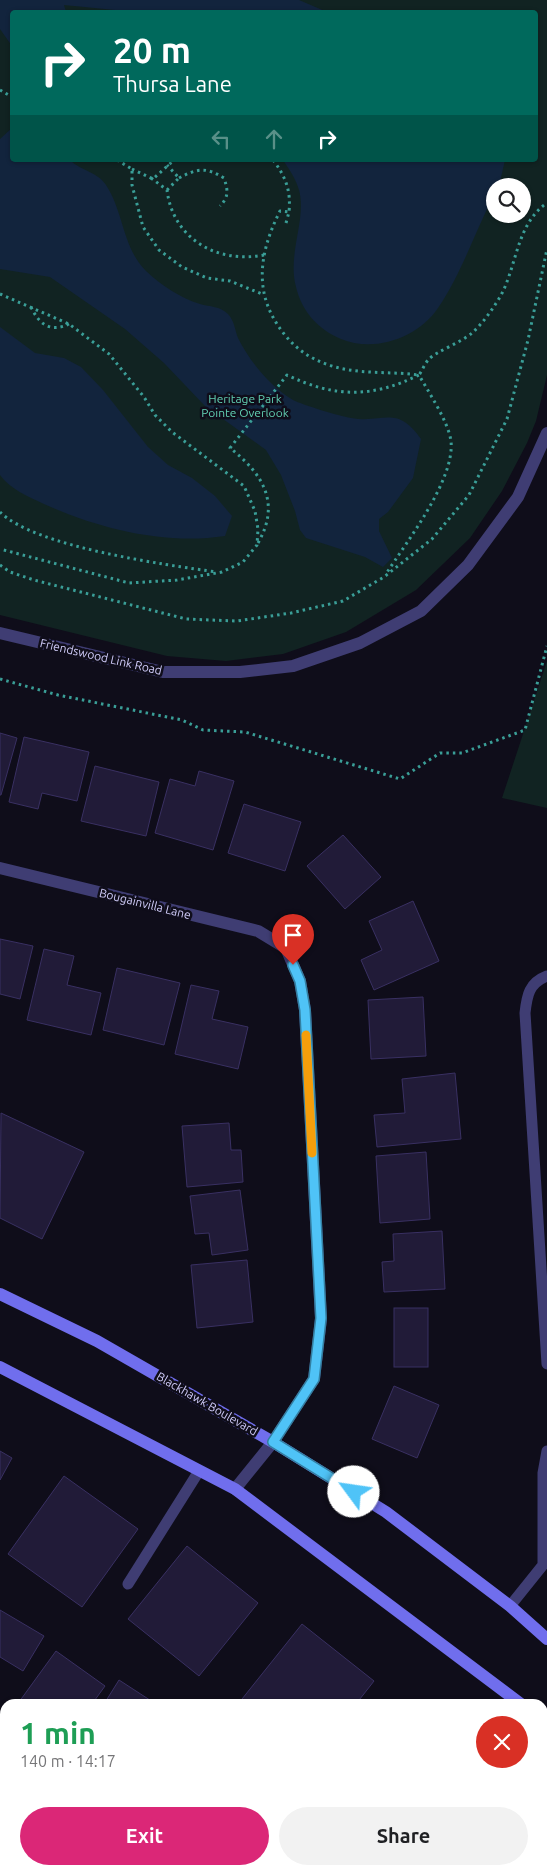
<!DOCTYPE html>
<meta charset="utf-8">
<style>
:root{--surface:#fff;--page:#f2f2f2;--text:#202124;--muted:#757577;--accent:#db2777}
body{margin:0;font-family:Ubuntu,sans-serif;background:var(--page);color:var(--text);height:100vh;display:flex;flex-direction:column;font-size:19px;white-space:nowrap}
*{box-sizing:border-box;margin:0}
p{font-size:16px;color:var(--muted)}
.icon{flex:none;width:28px;height:28px;fill:none;stroke:currentColor;stroke-width:2;stroke-linecap:round;stroke-linejoin:round}
.map{position:relative;flex:1;overflow:hidden}
.side{position:absolute;left:0px;top:1699px;width:548px;height:176px;display:flex;flex-direction:column;background:var(--surface);border-radius:15px 15px 0 0;box-shadow:0 1px 4px #0004}
.side>*{flex:none}
.hud{position:absolute;left:10px;top:10px;width:528px;height:152px;border-radius:5px;box-shadow:0 1px 4px #0004;background:#00695c;color:#fff;overflow:hidden}
.tools{position:absolute;left:486px;top:178px;display:grid;gap:10px}
.tools a{display:grid;place-items:center;width:45px;height:45px;border-radius:50%;background:var(--surface);box-shadow:0 1px 4px #0004;font-size:25px}
.pin{position:absolute;display:grid;place-items:center;width:42px;height:42px;color:#fff;margin:-51px -21px;border-radius:50% 50% 50% 0;rotate:-45deg;box-shadow:0 0 5px #0007}
.pin .icon{rotate:45deg}
.me{position:absolute;width:55px;margin:-28px;rotate:301deg;stroke-linejoin:round;filter:drop-shadow(0 0 4px #0008)}
.turn{display:flex;align-items:center;gap:18px;height:105px;padding:0 20px;font-size:22px}
.turn .icon{width:65px;height:65px;stroke-width:2.5}
.turn b{display:block;font-size:35px;line-height:42px}
.lanes{display:flex;align-items:center;height:48px;padding:0 20px;background:#0003;justify-content:center;gap:25px;direction:ltr}
.lanes .off{opacity:.35}
.round{display:grid;place-items:center;flex:none;width:52px;height:52px;border-radius:26px;background:var(--page)}
.summary{display:flex;align-items:center;justify-content:space-between;height:85px;padding:0 20px}
h1{font-size:30px;font-weight:700;line-height:38px;color:#1e9e55}
.action{display:flex;gap:10px;margin-top:auto;padding:10px 20px}
.action a{flex:1;height:58px;border-radius:30px;background:var(--accent);color:#fff;font-size:20px;font-weight:700;line-height:58px;text-align:center}
.action a+a{background:var(--page);color:var(--text)}
.map>svg:first-child{display:block}
</style>
<div class="map">
<svg width="547" height="1874" viewBox="0 0 547 1874">
<rect width="100%" height="100%" fill="#0f0d1a"/>
<!-- green -->
<g fill="#112322" fill-rule="evenodd">
<path d="M0,0H547V375L536,421L527,443L502,491L470,538L416,590L346,632L283,654L226,661L167,656L0,615ZM12,12H535V160H12ZM495,186H522V214H495Z"/>
<polygon points="547,661 547,808 502,798"/>
</g>
<!-- water -->
<g fill="#12243d">
<polygon points="0,0 299,0 327,12 117,12 115,10 64,5 66,12 12,12 12,46 0,29"/>
<path d="M12,128V160H70C81,171 98,172 106,185C124,212 122,247 146,271C161,285 180,298 200,304C210,307 220,306 228,314C234,320 235,330 238,338C250,362 270,386 293,400C303,405 339,416 351,418C384,424 396,404 421,439L413,478L388,512L379,519V531L392,558L383,567L365,557L306,538L300,530L295,511L281,475L266,450L205,406L164,363L125,329L50,277L0,269V139Z"/>
<path d="M283,160H505L499,186H495V193C476,229 461,275 438,308C418,338 374,353 341,339C318,329 302,312 296,287C287,254 307,219 299,190C296,179 289,169 283,160Z"/>
<path d="M0,327L35,353L64,358L81,367L103,390L148,447L168,465L192,478L215,496L232,516L225,536C165,545 99,529 44,504C29,497 10,489 0,475Z"/>
</g>
<!-- building -->
<g fill="#211b38" stroke="#393062">
<polygon points="0,733 17,738 1,795 0,795"/>
<polygon points="24,737 89,752 77,801 42,793 38,809 9,802"/>
<polygon points="95,766 159,782 146,836 81,821"/>
<polygon points="199,771 234,781 213,850 155,833 170,779 195,786"/>
<polygon points="244,804 301,822 285,871 228,853"/>
<polygon points="343,835 381,877 345,909 307,866"/>
<polygon points="413,901 439,961 374,990 361,960 382,950 369,921"/>
<polygon points="0,939 33,946 20,999 0,994"/>
<polygon points="44,949 74,956 67,985 101,993 91,1035 27,1020"/>
<polygon points="117,968 180,983 164,1045 103,1030"/>
<polygon points="191,985 219,991 212,1019 248,1027 238,1069 175,1054"/>
<polygon points="423,997 426,1056 371,1059 368,1000"/>
<polygon points="455,1073 461,1139 377,1147 374,1115 405,1113 402,1079"/>
<polygon points="1,1113 84,1152 42,1239 0,1218"/>
<polygon points="229,1123 231,1150 241,1150 243,1182 187,1187 182,1126"/>
<polygon points="426,1152 430,1219 380,1223 376,1156"/>
<polygon points="240,1190 248,1250 212,1255 209,1233 195,1234 190,1196"/>
<polygon points="442,1231 445,1289 384,1292 382,1262 394,1261 393,1234"/>
<polygon points="247,1260 253,1322 197,1328 191,1265"/>
<rect x="394" y="1308" width="34" height="59"/>
<polygon points="394,1386 439,1405 417,1458 372,1439"/>
<polygon points="0,1451 12,1458 0,1480"/>
<polygon points="64,1476 138,1529 82,1607 8,1554"/>
<polygon points="187,1546 258,1603 199,1676 128,1619"/>
<polygon points="0,1610 44,1636 23,1671 0,1657"/>
<polygon points="302,1624 374,1681 356,1704 248,1704 242,1699"/>
<polygon points="56,1651 105,1686 92,1704 19,1702"/>
<polygon points="119,1680 156,1704 104,1704"/>
<polygon points="5,1857 5,1870 33,1870 30,1874 0,1874 0,1865"/>
<polygon points="288,1870 348,1870 339,1874 290,1874"/>
</g>
<g fill="none" stroke-linecap="round" stroke-linejoin="round">
<!-- path -->
<g stroke="#3a9e97" stroke-width="3" stroke-dasharray="2.5 4" stroke-linecap="butt">
<polyline points="0,90 12,97"/>
<polyline points="117,160 132,169 132,185 143,227 159,250 182,267 207,278 230,281 262,294"/>
<path d="M273,160C286,177 291,191 289,212"/>
<polyline points="132,169 153,179 174,160"/>
<path d="M151,178L167,190C173,239 217,264 264,255"/>
<path d="M179,178C198,168 206,167 224,178C228,190 229,197 220,206"/>
<polyline points="167,190 179,178 167,165"/>
<path d="M286,223L289,212L280,211C258,255 253,296 285,335C297,350 311,359 329,365C357,375 390,371 419,375C422,371 425,363 429,359C437,351 460,343 472,333C483,323 492,310 500,297C517,267 516,224 547,203"/>
<polyline points="0,294 69,324 109,354 144,397 155,415 172,432 244,486 255,511 258,529 257,545 243,562 222,572 177,580 129,583 0,549"/>
<path d="M31,307C39,324 50,333 69,324"/>
<path d="M0,512C35,547 166,565 217,572"/>
<path d="M258,543C281,503 263,474 230,448L287,375C335,398 372,398 419,375C429,393 448,421 451,441C455,480 407,541 386,574"/>
<polyline points="0,565 10,572 34,580 186,619 237,621 291,613 343,601 384,577 432,539 469,495 507,419 528,340 547,249"/>
<polyline points="0,679 58,695 182,720 203,730 245,732 400,779 440,753 462,753 525,730 547,646"/>
</g>
<!-- service -->
<g stroke="#3f3d73" stroke-width="11">
<path d="M547,976C529,983 527,995 525,1013L547,1364"/>
<polyline points="128,1584 199,1471"/>
<polyline points="510,1606 543,1565 543,1473 547,1451"/>
</g>
<!-- minor -->
<g stroke="#3f3d73" stroke-width="12">
<polyline points="0,868 258,931 286,948 300,981 305,1010 321,1319 314,1379 273,1442 235,1489"/>
<polyline points="0,1767 5,1770"/>
<polyline points="157,1870 163,1874"/>
</g>
<!-- tertiary -->
<polyline stroke="#3f3d73" stroke-width="12" points="0,633 163,672 240,672 293,666 360,643 421,611 468,565 518,497 547,433"/>
<!-- secondary -->
<g stroke="#706eed" stroke-width="12">
<polyline points="0,1294 97,1341 273,1442 386,1512 510,1606 547,1639"/>
<polyline points="0,1367 235,1489 521,1704"/>
<polyline points="542,1723 547,1727"/>
</g>
</g>
<g fill="none" stroke-linecap="round" stroke-linejoin="round">
<defs>
<polyline id="route" points="293,965 300,981 305,1010 321,1318 314,1379 273,1442 354,1492"/>
</defs>
<!-- route casing -->
<use href="#route" stroke="#337fa1" stroke-width="12"/>
<!-- route -->
<use href="#route" stroke="#4fc3f7" stroke-width="9"/>
<!-- slow -->
<polyline stroke="#f59e0b" stroke-width="9" points="306,1035 312,1153"/>
</g>
<g text-anchor="middle" stroke-width="5" stroke-linejoin="round" paint-order="stroke">
<!-- park labels -->
<g font-size="12" fill="#62cfb2" stroke="#0f0d1a">
<text x="245" y="403">Heritage Park<tspan x="245" dy="14">Pointe Overlook</tspan></text>
</g>
<!-- street labels -->
<g font-size="12" fill="#d0ccf9" stroke="#0f0d1a">
<text transform="translate(101 657) rotate(13)" y="4">Friendswood Link Road</text>
<text transform="translate(145 904) rotate(14)" y="4">Bougainvilla Lane</text>
<text transform="translate(207 1404) rotate(30)" y="4">Blackhawk Boulevard</text>
</g>
</g>
</svg>
<div class="tools">
<a><svg class="icon" aria-label="search" viewBox="0 0 24 24"><circle cx="10" cy="10" r="6"/><path d="M15 15l6 6"/></svg></a>
</div>
<div class="pin" style="left:293px;top:965px;background:#d93025"><svg class="icon" aria-label="arrive" viewBox="0 0 24 24"><path d="M6 21V4h12l-3 4 3 4H6"/></svg></div>
<svg class="me" style="left:354px;top:1492px" viewBox="-20 -20 40 40"><circle r="19" fill="#fff"/><path d="M0-13L10 11 0 6-10 11z" fill="#4fc3f7"/></svg>
<div class="hud">
<div class="turn"><svg class="icon" aria-label="right" viewBox="0 0 24 24"><path d="M7 20v-9h11M14 6l5 5-5 5"/></svg><div><b>20 m</b>Thursa Lane</div></div>
<div class="lanes"><svg class="icon off" aria-label="left" viewBox="0 0 24 24"><path d="M17 20v-9H6M10 6l-5 5 5 5"/></svg><svg class="icon off" aria-label="ahead" viewBox="0 0 24 24"><path d="M12 20V5M6 11l6-6 6 6"/></svg><svg class="icon" aria-label="right" viewBox="0 0 24 24"><path d="M7 20v-9h11M14 6l5 5-5 5"/></svg></div>
</div>
<section class="side">
<div class="summary"><div><h1>1 min</h1><p>140 m · 14:17</p></div><a class="round" style="background:#d93025;color:#fff"><svg class="icon" aria-label="close" viewBox="0 0 24 24"><path d="M6 6l12 12M18 6L6 18"/></svg></a></div>
<div class="action"><a>Exit</a><a>Share</a></div>
</section>
</div>
